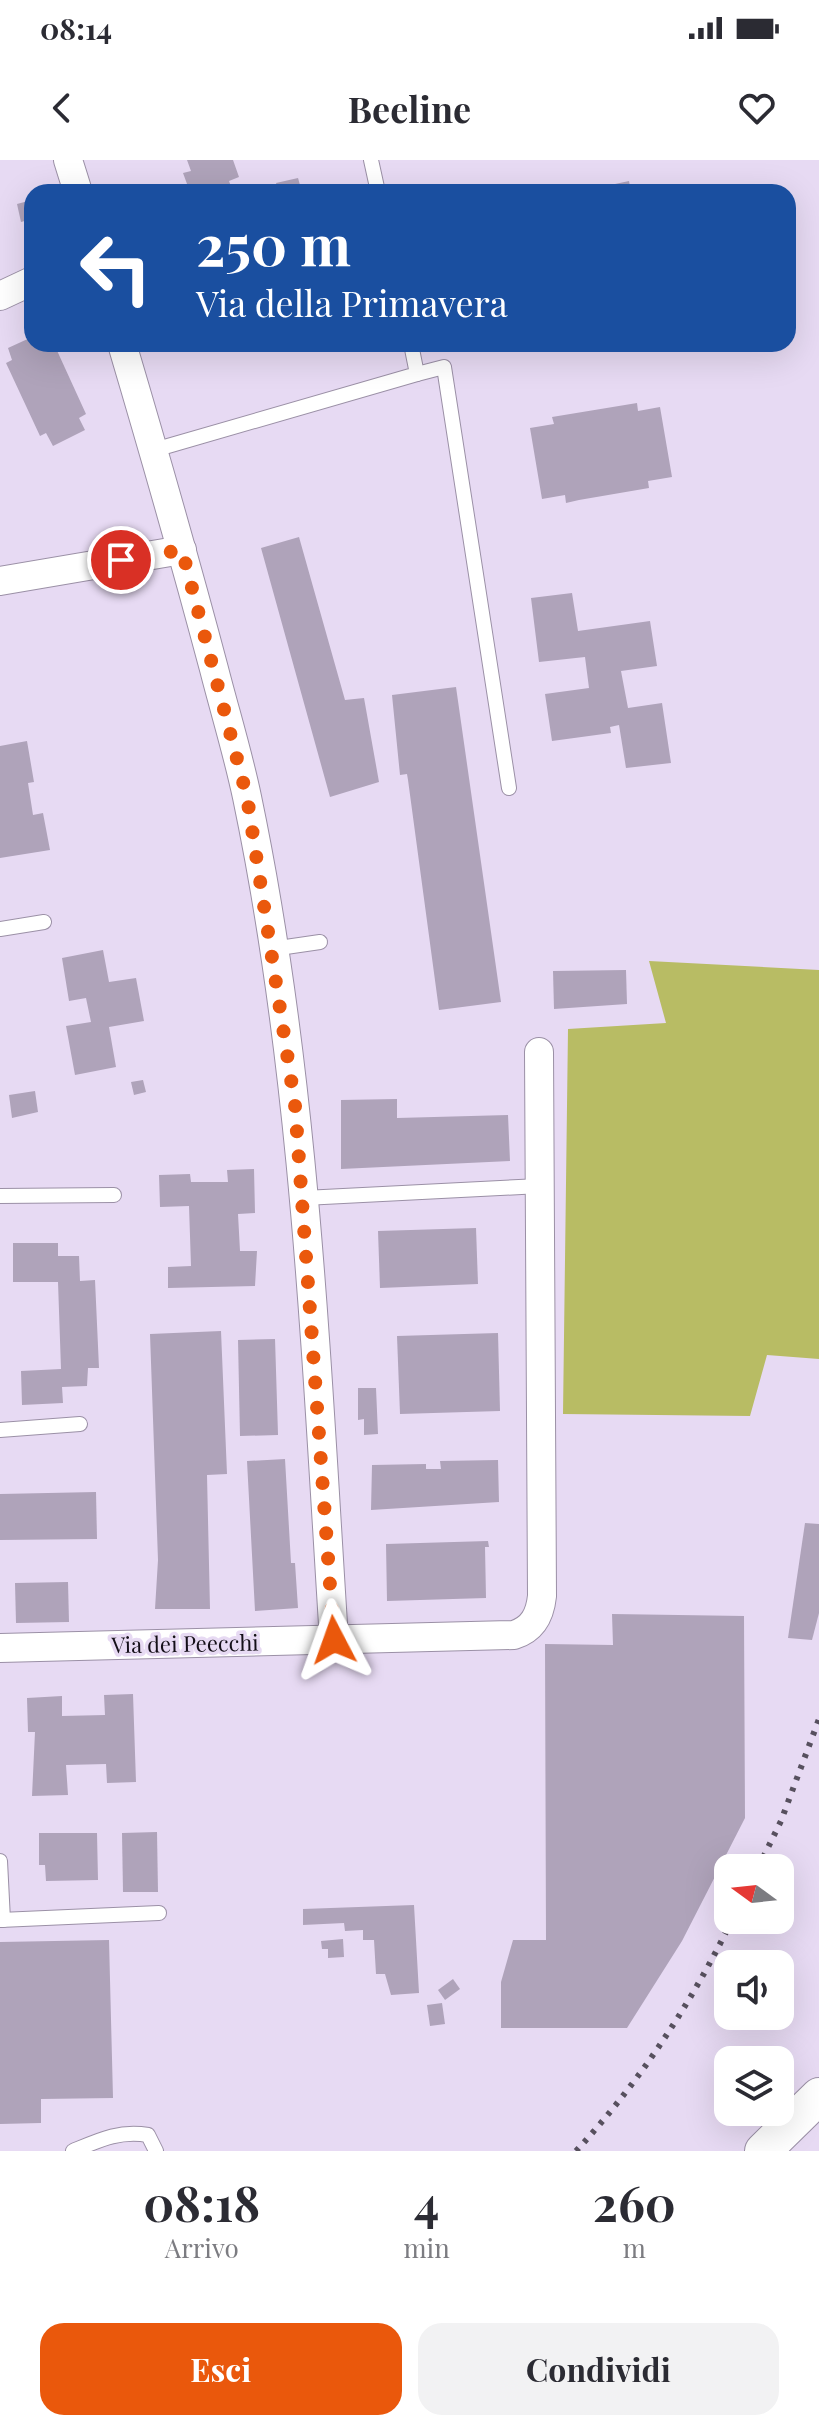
<!DOCTYPE html>
<html lang="it">
<style>
:root{--surface:#fff;--page:#f2f2f3;--text:#2b2b33;--muted:#7c7c81;--accent:#ea580c}
body{margin:0;font-family:"Playfair Display",serif;background:var(--page);color:var(--text);height:100vh;display:flex;flex-direction:column;font-size:30px;white-space:nowrap}
*{box-sizing:border-box;margin:0}
p{font-size:26px;color:var(--muted)}
.icon{flex:none;width:44px;height:44px;fill:none;stroke:currentColor;stroke-width:2;stroke-linecap:round;stroke-linejoin:round}
.map{position:relative;height:1991px;overflow:hidden}
.sheet{display:flex;flex-direction:column;background:var(--surface);flex:1}
.sheet>*{flex:none}
.top-card{position:absolute;left:24px;top:24px;width:772px;height:168px;border-radius:24px;box-shadow:0 8px 32px #0002;background:#1a4fa0;color:#fff;overflow:hidden}
.needle{width:52px;rotate:285deg}
.tools{position:absolute;left:714px;top:1694px;display:grid;gap:16px}
.tools a{display:grid;place-items:center;width:80px;height:80px;border-radius:16px;background:var(--surface);box-shadow:0 8px 32px #0002;font-size:40px}
.pin{position:absolute;display:grid;place-items:center;width:68px;height:68px;color:#fff;margin:-34px;border:4px solid #fff;border-radius:50%;box-shadow:0 2px 8px #0007}
.me{position:absolute;width:88px;margin:-44px;rotate:356deg;stroke-linejoin:round;filter:drop-shadow(0 0 6px #0008)}
.turn{display:flex;align-items:center;gap:28px;height:168px;padding:0 40px;font-size:36px}
.turn .icon{width:104px;height:104px;stroke-width:2.5}
.turn b{display:block;font-size:56px;line-height:68px}
.eta{display:flex;justify-content:space-evenly;align-items:center;height:136px;text-align:center}
.eta b{font-size:48px;font-weight:700;line-height:56px}
.cta{display:flex;gap:16px;margin-top:auto;padding:16px 40px}
.cta a{flex:1;height:92px;border-radius:24px;background:var(--accent);color:#fff;font-size:32px;font-weight:700;line-height:92px;text-align:center}
.cta a+a{background:var(--page);color:var(--text)}
.status{display:flex;justify-content:space-between;align-items:center;height:56px;padding:0 40px;background:var(--surface);direction:ltr}
.status svg{height:22px;fill:currentColor}
header{display:flex;justify-content:space-between;align-items:center;height:104px;padding:0 40px;background:var(--surface);font-size:36px;font-weight:700}
.map>svg:first-child{display:block}
</style>
<div class="status"><b>08:14</b><svg viewBox="0 0 49 12"><path d="M0 12V9h3v3zM5 12V6h3v6zM10 12V3h3v9zM15 12V0h3v12zM26 1h20v11H26zM47 4h2v5h-2z"/></svg></div>
<header><svg class="icon" aria-label="back" viewBox="0 0 24 24"><path d="M15 5l-7 7 7 7"/></svg>Beeline<svg class="icon" aria-label="heart" viewBox="0 0 24 24"><path d="M12 20l-8-8c-3-5 5-10 8-4 3-6 11-1 8 4z"/></svg></header>
<div class="map">
<svg width="819" height="1991" viewBox="0 0 819 1991">
<rect width="100%" height="100%" fill="#e7daf3"/>
<!-- green -->
<polygon fill="#b8bc64" points="649,801 819,810 819,1199 767,1195 750,1256 563,1254 568,869 666,863"/>
<!-- building -->
<g fill="#afa3ba">
<polygon points="187,0 233,0 239,17 229,21 233,32 190,32 183,13 191,11"/>
<polygon points="298,18 302,32 279,32 276,23"/>
<polygon points="629,21 631,32 616,32 615,24"/>
<polygon points="32,40 32,59 21,62 17,44"/>
<polygon points="32,177 32,184 54,184 86,254 79,258 85,270 53,286 46,273 40,276 6,203 12,200 8,188"/>
<polygon points="637,243 638,251 660,247 672,317 648,321 649,328 579,340 566,343 565,335 542,339 530,268 554,264 552,257"/>
<polygon points="299,377 345,540 364,538 379,622 330,637 261,388"/>
<polygon points="572,433 578,471 650,461 657,506 621,511 628,548 662,543 671,603 626,608 619,565 610,567 611,573 552,581 545,534 589,528 585,497 539,502 531,438"/>
<polygon points="456,527 501,842 439,850 408,620 407,614 400,615 392,535"/>
<polygon points="27,581 34,622 28,623 33,655 43,653 50,690 0,698 0,586"/>
<polygon points="103,790 109,822 136,818 144,861 109,867 116,907 75,915 66,866 91,862 86,838 69,841 62,798"/>
<polygon points="626,810 627,844 554,849 553,811"/>
<polygon points="143,920 146,932 134,935 131,922"/>
<polygon points="35,931 38,952 12,958 9,935"/>
<polygon points="397,939 397,958 508,955 510,1001 341,1009 341,940"/>
<polygon points="254,1009 255,1053 238,1054 240,1091 257,1091 255,1126 168,1128 168,1107 191,1106 189,1046 160,1047 159,1015 190,1014 191,1022 228,1022 227,1010"/>
<polygon points="476,1068 478,1124 380,1128 378,1071"/>
<polygon points="13,1083 58,1083 58,1096 79,1096 80,1121 95,1120 99,1208 88,1208 87,1226 62,1227 63,1243 22,1245 21,1211 61,1209 58,1122 13,1122"/>
<polygon points="221,1171 227,1314 207,1315 210,1449 155,1449 158,1400 150,1174"/>
<polygon points="498,1173 500,1251 400,1254 397,1176"/>
<polygon points="275,1179 278,1275 240,1276 238,1180"/>
<polygon points="358,1228 376,1228 378,1274 364,1275 364,1259 358,1260"/>
<polygon points="285,1299 291,1403 295,1403 298,1448 255,1451 247,1301"/>
<polygon points="498,1300 499,1342 371,1350 372,1305 426,1304 426,1309 441,1309 440,1301"/>
<polygon points="96,1332 97,1379 0,1380 0,1334"/>
<polygon points="805,1363 819,1364 819,1453 812,1480 788,1478"/>
<polygon points="488,1381 489,1387 485,1387 486,1438 387,1441 386,1384"/>
<polygon points="68,1422 69,1462 16,1463 15,1423"/>
<polygon points="612,1454 744,1456 745,1658 682,1781 627,1868 501,1868 501,1822 513,1780 546,1780 545,1484 613,1485"/>
<polygon points="133,1534 136,1622 107,1623 106,1604 66,1605 68,1635 32,1636 35,1572 28,1572 27,1538 62,1536 62,1556 105,1555 104,1535"/>
<polygon points="157,1672 158,1732 123,1732 122,1673"/>
<polygon points="39,1673 97,1673 98,1720 46,1721 45,1705 39,1705"/>
<polygon points="414,1745 419,1833 391,1835 385,1814 376,1814 374,1780 363,1780 363,1770 345,1771 344,1763 303,1765 303,1749"/>
<polygon points="343,1779 344,1797 328,1798 328,1789 322,1789 321,1781"/>
<polygon points="109,1780 113,1938 41,1939 41,1963 0,1964 0,1782"/>
<polygon points="453,1819 460,1829 445,1840 438,1830"/>
<polygon points="442,1843 445,1864 430,1866 427,1845"/>
</g>
<g fill="none" stroke-linecap="round" stroke-linejoin="round">
<defs>
<g id="service">
<polyline points="371,0 378,32"/>
<polyline points="417,214 444,207 509,628"/>
<polyline points="154,290 417,214 411,184"/>
<polyline points="0,769 44,762"/>
<polyline points="272,789 320,782"/>
<polyline points="0,1036 114,1035"/>
<polyline points="304,1038 540,1026"/>
<polyline points="0,1270 80,1264"/>
<polyline points="0,1701 3,1760"/>
<polyline points="0,1760 159,1753"/>
<path d="M73,1991C99,1980 120,1970 148,1975L156,1991"/>
</g>
<g id="minor">
<polyline points="68,0 78,32"/>
<polyline points="0,136 32,121"/>
<path d="M122,184C154,292 185,400 214,509C225,552 238,594 247,637C305,914 316,1199 334,1480"/>
<polyline points="0,421 182,390"/>
<path d="M0,1488L514,1475C533,1469 540,1455 542,1436L539,892"/>
</g>
<polyline id="tertiary" points="763,1991 819,1936"/>
</defs>
<!-- service casing -->
<use href="#service" stroke="#9b90a6" stroke-width="16"/>
<!-- minor casing -->
<use href="#minor" stroke="#9b90a6" stroke-width="30"/>
<!-- tertiary casing -->
<use href="#tertiary" stroke="#9b90a6" stroke-width="38"/>
<!-- service -->
<use href="#service" stroke="#fff" stroke-width="14"/>
<!-- minor -->
<use href="#minor" stroke="#fff" stroke-width="28"/>
<!-- tertiary -->
<use href="#tertiary" stroke="#fff" stroke-width="36"/>
<!-- rail -->
<g stroke="#57505e" stroke-width="6" stroke-dasharray="4 8" stroke-linecap="butt">
<polyline points="758,1708 781,1661 819,1559"/>
<path d="M576,1991C639,1923 691,1844 732,1760"/>
</g>
</g>
<g fill="none" stroke-linecap="round" stroke-linejoin="round">
<!-- route -->
<polyline stroke="#ea580c" stroke-width="14" stroke-dasharray="0 25.2" points="121,400 182,390 247,637 295,945 334,1480"/>
</g>
<g text-anchor="middle" stroke-width="7" stroke-linejoin="round" paint-order="stroke">
<!-- street labels -->
<g font-size="22" fill="#140f18" stroke="#e7daf3">
<text transform="translate(185 1484) rotate(-1)" y="8">Via dei Peecchi</text>
</g>
</g>
</svg>
<div class="tools">
<a><svg class="needle" viewBox="-14 -14 28 28"><path d="M0-13l5 13h-10z" fill="#e53935"/><path d="M0 13l5-13h-10z" fill="#7c7c81"/></svg></a>
<a><svg class="icon" aria-label="sound" viewBox="0 0 24 24"><path d="M4 9h4l5-4v14l-5-4H4zM17 9q2 3 0 6"/></svg></a>
<a><svg class="icon" aria-label="layers" viewBox="0 0 24 24"><path d="M12 4l9 5-9 5-9-5zM3 14l9 5 9-5"/></svg></a>
</div>
<div class="pin" style="left:121px;top:400px;background:#d93025"><svg class="icon" aria-label="arrive" viewBox="0 0 24 24"><path d="M6 21V4h12l-3 4 3 4H6"/></svg></div>
<svg class="me" style="left:334px;top:1480px" viewBox="-20 -20 40 40"><path d="M0-17L14 15 0 8-14 15z" fill="#ea580c" stroke="#fff" stroke-width="4"/></svg>
<div class="top-card">
<div class="turn"><svg class="icon" aria-label="left" viewBox="0 0 24 24"><path d="M17 20v-9H6M10 6l-5 5 5 5"/></svg><div><b>250 m</b>Via della Primavera</div></div>
</div>
</div>
<section class="sheet">
<div class="eta">
<div><b>08:18</b><p>Arrivo</p></div>
<div><b>4</b><p>min</p></div>
<div><b>260</b><p>m</p></div>
</div>
<div class="cta"><a>Esci</a><a>Condividi</a></div>
</section>
